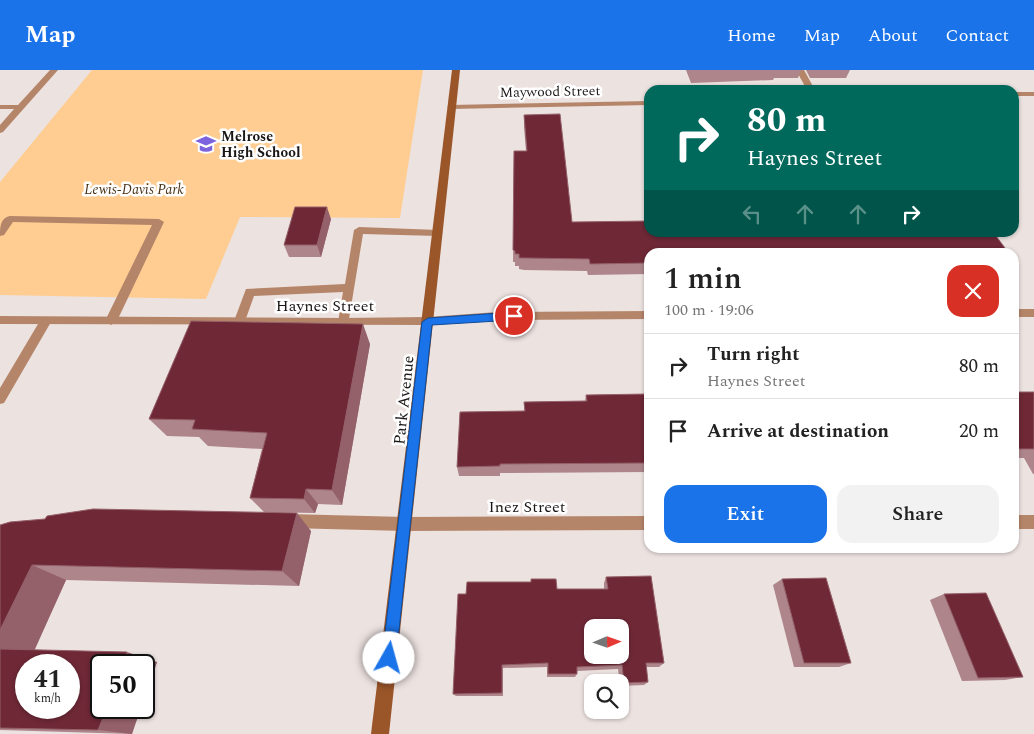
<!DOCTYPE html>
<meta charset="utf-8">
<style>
:root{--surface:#fff;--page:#f2f2f2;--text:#222;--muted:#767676;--line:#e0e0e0;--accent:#1a73e8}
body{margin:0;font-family:Spectral,serif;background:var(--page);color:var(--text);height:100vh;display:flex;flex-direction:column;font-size:19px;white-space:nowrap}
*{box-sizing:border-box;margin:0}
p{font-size:16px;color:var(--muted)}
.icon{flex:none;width:28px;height:28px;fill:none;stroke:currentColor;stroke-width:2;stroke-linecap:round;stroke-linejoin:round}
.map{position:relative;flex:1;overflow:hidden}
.drawer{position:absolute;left:644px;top:178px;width:375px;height:305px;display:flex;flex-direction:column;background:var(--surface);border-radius:15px;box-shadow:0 1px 4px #0004}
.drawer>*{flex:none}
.top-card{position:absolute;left:644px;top:15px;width:375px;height:152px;border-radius:15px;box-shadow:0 1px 4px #0004;background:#00695c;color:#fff;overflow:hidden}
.needle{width:32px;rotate:88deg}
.fabs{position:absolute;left:584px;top:549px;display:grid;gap:10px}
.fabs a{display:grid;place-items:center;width:45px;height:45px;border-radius:10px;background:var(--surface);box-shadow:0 1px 4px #0004;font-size:25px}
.speed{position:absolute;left:15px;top:584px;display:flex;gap:10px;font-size:25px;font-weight:700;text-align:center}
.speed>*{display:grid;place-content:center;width:65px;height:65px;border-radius:50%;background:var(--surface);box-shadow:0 1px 4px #0004;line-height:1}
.speed small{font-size:12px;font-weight:400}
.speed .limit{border:2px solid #111;border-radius:8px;background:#fff;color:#111}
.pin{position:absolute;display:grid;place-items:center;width:42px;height:42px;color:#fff;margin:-21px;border:2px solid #fff;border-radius:50%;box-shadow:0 1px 5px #0007}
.me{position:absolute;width:55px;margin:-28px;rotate:7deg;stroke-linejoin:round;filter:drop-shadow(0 0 4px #0008)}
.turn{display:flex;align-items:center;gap:18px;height:105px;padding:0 20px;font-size:22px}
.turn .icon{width:65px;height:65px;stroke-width:2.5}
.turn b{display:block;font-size:35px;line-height:42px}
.lanes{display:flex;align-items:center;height:48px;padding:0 20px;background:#0003;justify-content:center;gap:25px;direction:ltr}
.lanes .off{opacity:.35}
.round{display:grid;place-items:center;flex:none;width:52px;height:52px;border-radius:15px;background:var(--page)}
.head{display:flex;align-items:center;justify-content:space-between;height:85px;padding:0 20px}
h1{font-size:30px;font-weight:600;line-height:38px}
.action{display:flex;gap:10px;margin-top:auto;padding:10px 20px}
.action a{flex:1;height:58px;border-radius:15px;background:var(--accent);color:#fff;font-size:20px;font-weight:600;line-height:58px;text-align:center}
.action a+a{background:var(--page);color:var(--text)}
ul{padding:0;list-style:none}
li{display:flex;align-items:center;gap:15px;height:65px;padding:0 20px;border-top:1px solid var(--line)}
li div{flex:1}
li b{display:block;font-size:19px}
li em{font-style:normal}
header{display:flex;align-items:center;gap:30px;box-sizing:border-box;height:70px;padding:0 25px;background:var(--accent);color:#fff}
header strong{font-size:24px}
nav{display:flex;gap:28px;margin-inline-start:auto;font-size:18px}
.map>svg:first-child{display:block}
</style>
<header>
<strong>Map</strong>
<nav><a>Home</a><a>Map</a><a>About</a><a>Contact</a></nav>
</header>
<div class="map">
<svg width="1034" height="664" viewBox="0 0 1034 664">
<rect width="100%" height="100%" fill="#ece2e0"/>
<!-- green -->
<polygon fill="#ffcd91" points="92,0 423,0 400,148 240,147 206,229 0,225 0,112"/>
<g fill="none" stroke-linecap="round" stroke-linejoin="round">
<!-- lane -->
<g fill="#b58569" fill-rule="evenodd">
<polygon points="50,0 58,0 3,62 0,63 0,55 14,39 0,39 0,35 18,35"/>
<polygon points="796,0 804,0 815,20 807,20"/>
<path d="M10,146L159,149L164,152L117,251L111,255L105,251L152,155L13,152L4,165L0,166C0,158 0,148 10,146Z"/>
<polygon points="359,157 438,160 443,163 438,166 363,164 348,255 340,255 338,252 343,222 254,226 244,254 236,254 234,251 246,219 345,214 354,160"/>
<polygon points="45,248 51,252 4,333 0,334 0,318 41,249"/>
<polygon points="288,444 405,447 410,449 412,454 410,459 405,461 288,458 283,456 281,451 283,446"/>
</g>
<!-- street -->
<g fill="#b58569" fill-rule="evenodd">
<rect x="1014" y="22" width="20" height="4"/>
<polygon points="649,31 649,35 451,39 447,37 451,35"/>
<rect x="1014" y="239" width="20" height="8"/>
<polygon points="649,241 649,249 497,250 427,255 0,254 0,246 344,248 427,247 497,242"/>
<rect x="1014" y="445" width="20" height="14"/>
<polygon points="649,446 649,460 405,461 400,459 398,454 400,449 405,447"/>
</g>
<!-- secondary -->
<polygon fill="#9a5528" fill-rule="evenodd" points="452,0 460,0 389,664 371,664"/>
</g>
<!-- wall -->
<g fill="#ad858b">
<polygon points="686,0 801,0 798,8 774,8 773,10 691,13"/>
<polygon points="806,0 850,0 846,8 810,8"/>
<polygon points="524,45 572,152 649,182 649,204 588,205 587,201 524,200 519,199 519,196 515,196 515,192 513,192 514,81 526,81 524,57"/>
<polygon points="331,149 321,187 289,187 284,175"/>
<polygon points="370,274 342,435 318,434 315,443 264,442 250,428 262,379 208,376 199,367 167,366 149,349"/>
<polygon points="1014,322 1034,322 1034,404 1033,404 1024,388 1014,388"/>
<polygon points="649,324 649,402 500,403 500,406 459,406 457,397 524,341 524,332 585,331 586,325"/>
<polygon points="0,455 311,461 299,516 66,510 34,580 157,592 144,630 144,595 132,664 0,660"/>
<polygon points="606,507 664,593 659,597 646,597 648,612 644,615 620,616 618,599 577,601 577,604 575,607 547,607 547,597 503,598 503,626 456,626 453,624 557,519 604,519 604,513"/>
<polygon points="782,509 851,593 839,597 794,597 773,515"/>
<polygon points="944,524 1023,607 1005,610 962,611 930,530"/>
</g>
<!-- shaded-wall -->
<g fill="#946069">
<polygon points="327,137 331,149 321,187 317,175"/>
<polygon points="363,254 370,274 342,435 332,420"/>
<polygon points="306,419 318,434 315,443 304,429"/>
<polygon points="297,443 311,461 299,516 282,501"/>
<polygon points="32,495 66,510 31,588 0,581 0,560"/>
<polygon points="127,582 157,592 144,630 144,595 122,595"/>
<polygon points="107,638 141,638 132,664 98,660"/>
</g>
<!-- building -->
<g fill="#6e2836" stroke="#946069" fill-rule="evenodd">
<polygon points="560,44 572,152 649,151 649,162 993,162 1008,182 649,182 649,193 590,194 589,189 524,188 519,188 519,184 515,184 515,181 513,180 514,81 527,81 524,45"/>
<polygon points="295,137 327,137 317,175 284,175"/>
<polygon points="191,251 363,254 332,420 306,419 304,429 250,428 267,363 192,359 195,350 149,349"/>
<polygon points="1014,322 1034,322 1034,379 1014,379 1014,339 1016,339 1014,335"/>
<polygon points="649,324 649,393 500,394 500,396 457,397 460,342 525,341 524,332 587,331 586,325"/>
<polygon points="93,439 297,443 282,501 32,495 0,560 0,455 10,452 45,449 47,446"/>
<path d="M651,506L664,593H646L648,612L624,613L622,595L577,597V604H548V593L502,595V623L453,624L458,524H466L467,512H531V509H556L557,519H608L606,507ZM592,558H620V585H592Z"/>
<polygon points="826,508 851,593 804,593 782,509"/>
<polygon points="986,523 1023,607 978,608 944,524"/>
<path d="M0,579L127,582L122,595H101V638H107L98,660L0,658ZM26,595H69V638H26Z"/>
</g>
<!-- route -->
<polygon fill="#1a73e8" stroke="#114b97" points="514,242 519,246 514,250 432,255 396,588 394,593 389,595 384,593 382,588 422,252 428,248"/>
<!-- icons -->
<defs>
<symbol id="school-bare" viewBox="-9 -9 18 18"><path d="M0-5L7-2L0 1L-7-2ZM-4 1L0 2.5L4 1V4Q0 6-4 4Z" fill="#7d62dd" stroke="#fff" stroke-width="2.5" paint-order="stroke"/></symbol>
</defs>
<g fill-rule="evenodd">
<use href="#school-bare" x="192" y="60" width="28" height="28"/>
</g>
<g text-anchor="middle" stroke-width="5" stroke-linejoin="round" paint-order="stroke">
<!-- far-street labels -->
<g font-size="14" fill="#191615" stroke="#fff">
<text transform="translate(550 21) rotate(-1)" y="5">Maywood Street</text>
</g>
<!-- far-poi labels -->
<g font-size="14" font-weight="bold" fill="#191615" stroke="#fff" text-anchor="start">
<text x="221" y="71">Melrose<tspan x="221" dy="16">High School</tspan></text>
</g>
<!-- far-park labels -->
<g font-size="14" font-style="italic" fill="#493318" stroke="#fff">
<text x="134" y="124">Lewis-Davis Park</text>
</g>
<!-- street labels -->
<g font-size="16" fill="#191615" stroke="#fff">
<text x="325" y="241">Haynes Street</text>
<text transform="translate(403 330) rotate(-84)" y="6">Park Avenue</text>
<text x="527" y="442">Inez Street</text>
</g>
</g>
</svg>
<div class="fabs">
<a><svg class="needle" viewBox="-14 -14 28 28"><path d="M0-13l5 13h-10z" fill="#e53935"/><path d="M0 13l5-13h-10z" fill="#767676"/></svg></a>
<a><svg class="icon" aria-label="search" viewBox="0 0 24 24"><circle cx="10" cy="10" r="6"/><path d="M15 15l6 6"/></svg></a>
</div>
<div class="speed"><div>41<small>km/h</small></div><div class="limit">50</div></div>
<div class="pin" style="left:514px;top:246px;background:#d93025"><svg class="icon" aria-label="arrive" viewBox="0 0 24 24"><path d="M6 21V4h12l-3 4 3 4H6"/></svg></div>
<svg class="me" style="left:389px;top:588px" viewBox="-20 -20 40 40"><circle r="19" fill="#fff"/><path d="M0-13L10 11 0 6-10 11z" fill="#1a73e8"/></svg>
<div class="top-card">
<div class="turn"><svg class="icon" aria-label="right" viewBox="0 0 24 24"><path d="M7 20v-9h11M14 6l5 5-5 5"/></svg><div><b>80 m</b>Haynes Street</div></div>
<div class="lanes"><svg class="icon off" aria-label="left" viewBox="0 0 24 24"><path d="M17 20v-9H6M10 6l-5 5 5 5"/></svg><svg class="icon off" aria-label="ahead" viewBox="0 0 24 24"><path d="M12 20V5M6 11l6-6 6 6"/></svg><svg class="icon off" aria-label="ahead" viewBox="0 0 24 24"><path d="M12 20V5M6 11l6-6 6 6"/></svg><svg class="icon" aria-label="right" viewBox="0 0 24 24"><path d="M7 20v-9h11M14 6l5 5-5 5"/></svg></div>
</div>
<section class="drawer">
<div class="head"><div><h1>1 min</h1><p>100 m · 19:06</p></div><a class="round" style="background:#d93025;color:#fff"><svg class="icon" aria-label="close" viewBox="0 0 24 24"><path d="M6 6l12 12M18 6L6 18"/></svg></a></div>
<ul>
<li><svg class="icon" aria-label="right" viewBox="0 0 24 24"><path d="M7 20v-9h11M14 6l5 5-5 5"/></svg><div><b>Turn right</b><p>Haynes Street</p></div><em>80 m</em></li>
<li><svg class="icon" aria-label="arrive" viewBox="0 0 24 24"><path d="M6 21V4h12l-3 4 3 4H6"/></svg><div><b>Arrive at destination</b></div><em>20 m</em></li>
</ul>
<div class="action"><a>Exit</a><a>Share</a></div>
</section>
</div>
